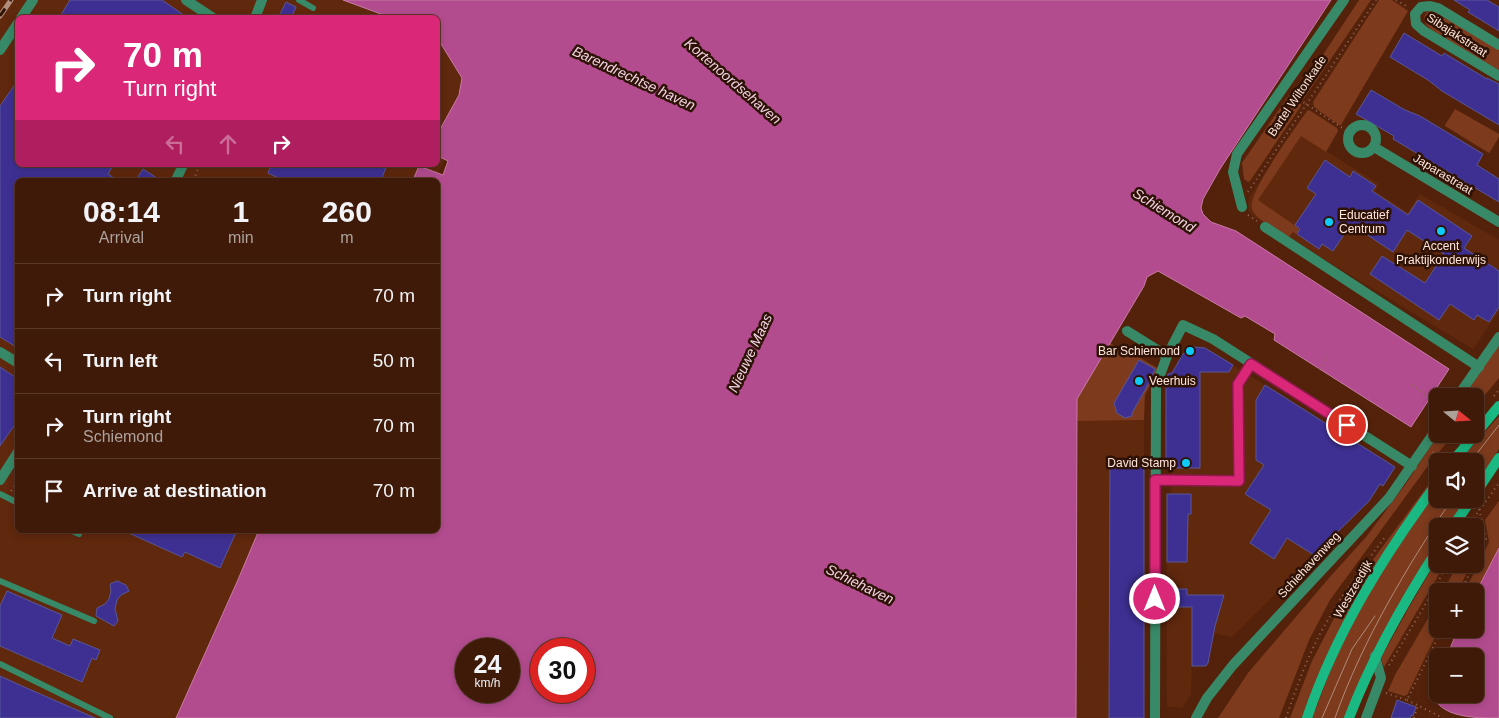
<!DOCTYPE html>
<meta charset="utf-8">
<style>
:root{--surface:#3f1a08;--page:#4a2716;--text:#f1f3f6;--muted:#ada19c;--line:#583829}
body{margin:0;font-family:Arial,sans-serif;background:var(--page);color:var(--text);height:100vh;display:flex;flex-direction:column;font-size:19px;white-space:nowrap}
*{box-sizing:border-box;margin:0}
p{font-size:16px;color:var(--muted)}
.icon{flex:none;width:28px;height:28px;fill:none;stroke:currentColor;stroke-width:2;stroke-linecap:round;stroke-linejoin:round}
.map{position:relative;flex:1;overflow:hidden}
.panel{position:absolute;left:15px;top:178px;width:425px;height:355px;display:flex;flex-direction:column;background:var(--surface);border-radius:8px;box-shadow:0 2px 8px #0003,0 0 0 1px var(--line)}
.panel>*{flex:none}
.guide{position:absolute;left:15px;top:15px;width:425px;height:152px;border-radius:8px;box-shadow:0 2px 8px #0003,0 0 0 1px var(--line);background:#db2777;color:#fff;overflow:hidden}
.needle{width:32px;rotate:108deg}
.controls{position:absolute;left:1429px;top:388px;display:grid;gap:10px}
.controls a{display:grid;place-items:center;width:55px;height:55px;border-radius:8px;background:var(--surface);box-shadow:0 2px 8px #0003,0 0 0 1px var(--line);font-size:25px}
.speed{position:absolute;left:455px;top:638px;display:flex;gap:10px;font-size:25px;font-weight:700;text-align:center}
.speed>*{display:grid;place-content:center;width:65px;height:65px;border-radius:50%;background:var(--surface);box-shadow:0 2px 8px #0003,0 0 0 1px var(--line);line-height:1}
.speed small{font-size:12px;font-weight:400}
.speed .limit{border:8px solid #d22;background:#fff;color:#111}
.pin{position:absolute;display:grid;place-items:center;width:42px;height:42px;color:#fff;margin:-21px;border:2px solid #fff;border-radius:50%;box-shadow:0 1px 5px #0007}
.me{position:absolute;width:55px;margin:-28px;rotate:0deg;stroke-linejoin:round;filter:drop-shadow(0 0 4px #0008)}
.turn{display:flex;align-items:center;gap:18px;height:105px;padding:0 25px;font-size:22px}
.turn .icon{width:65px;height:65px;stroke-width:2.5}
.turn b{display:block;font-size:35px;line-height:42px}
.lanes{display:flex;align-items:center;height:48px;padding:0 25px;background:#0003;justify-content:center;gap:25px;direction:ltr}
.lanes .off{opacity:.35}
.eta{display:flex;justify-content:space-evenly;align-items:center;height:85px;text-align:center}
.eta b{font-size:30px;font-weight:600;line-height:35px}
ul{padding:0;list-style:none}
li{display:flex;align-items:center;gap:15px;height:65px;padding:0 25px;border-top:1px solid var(--line)}
li div{flex:1}
li b{display:block;font-size:19px}
li em{font-style:normal}
.map>svg:first-child{display:block}
</style>
<div class="map">
<svg width="1499" height="718" viewBox="0 0 1499 718">
<rect width="100%" height="100%" fill="#54220b"/>
<!-- built -->
<g fill="#60280d" fill-rule="evenodd">
<path d="M0,0H548L479,85L435,180H18V530H277L193,718H0ZM18,18H438V165H18Z"/>
<polygon points="1294,131 1379,184 1375,191 1408,212 1420,194 1499,240 1499,311 1473,349 1257,219 1249,211 1248,203 1250,196"/>
<polygon points="1194,347 1207,349 1395,467 1383,486 1379,483 1369,501 1232,637 1213,633 1208,663 1206,666 1192,666 1191,694 1182,708 1167,706 1166,494 1171,494 1171,468 1166,468 1166,383 1183,354 1187,350"/>
<polygon points="1144,420 1144,718 1076,718 1077,421"/>
</g>
<!-- green -->
<g fill="#7d3a1c">
<polygon points="1359,0 1371,0 1303,100 1298,93"/>
<polygon points="1379,0 1392,0 1408,11 1341,125 1339,125 1314,107 1313,102"/>
<polygon points="1433,10 1499,49 1499,71 1435,32 1426,25 1424,17 1427,12"/>
<polygon points="1289,95 1301,104 1301,106 1250,181 1248,182 1244,179 1242,163"/>
<polygon points="1455,109 1499,134 1499,137 1490,152 1489,153 1445,126 1445,125"/>
<path d="M1309,110L1337,128L1338,131L1326,152L1301,136L1258,200L1297,227L1299,231L1296,234L1293,232L1288,238C1280,232 1254,218 1252,209C1247,193 1296,127 1307,111Z"/>
<polygon points="1110,343 1130,355 1132,353 1159,369 1145,395 1144,420 1077,421 1077,399"/>
<polygon points="1499,344 1499,378 1475,407 1475,396 1464,396"/>
<polygon points="1499,416 1499,449 1475,487 1475,461 1459,461"/>
<polygon points="1439,434 1454,434 1433,459 1330,600 1309,640 1279,718 1218,718 1248,673 1329,578 1366,537 1405,485"/>
<polygon points="1437,473 1437,476 1404,523 1303,718 1290,718 1312,661 1344,599"/>
<path d="M1437,488L1438,499H1461L1465,502L1448,526H1438L1437,542C1402,599 1368,656 1345,718H1312L1339,649L1367,595Z"/>
<polygon points="1499,501 1499,548 1475,594 1475,591 1465,591 1489,542 1485,520"/>
<polygon points="1437,560 1438,564 1444,564 1438,576 1384,667 1381,658 1408,609"/>
<polygon points="1457,564 1471,564 1458,591 1444,591"/>
<polygon points="1437,603 1438,629 1439,629 1407,695 1404,696 1388,691 1395,675"/>
</g>
<!-- water -->
<g fill="#b34c8f" stroke="#ca7aa6" fill-rule="evenodd">
<path d="M343,0H1331L1220,169L1203,199L1201,208L1203,214L1211,222L1236,231L1449,369L1411,427L1274,340L1275,334L1245,316L1241,318L1158,271L1147,277L1144,286L1077,399L1076,718H176L237,582L259,530H438V180H413L419,166L443,175L448,161L438,156V133L459,95L462,78L438,39V18L389,17ZM466,649H509V691H466ZM541,649H584V691H541Z"/>
<path d="M1499,548V718C1481,718 1466,718 1450,712C1432,703 1432,696 1437,678L1438,694H1475V656H1447L1458,629H1475V594Z"/>
</g>
<!-- building -->
<g fill="#3e3092" stroke="#585797">
<polygon points="70,0 162,0 188,18 59,18"/>
<polygon points="1454,0 1487,0 1499,7 1499,31 1468,12 1470,10"/>
<polygon points="286,2 296,7 291,18 278,18"/>
<polygon points="1404,33 1442,56 1444,53 1487,79 1487,78 1499,84 1499,125 1442,91 1428,80 1390,57"/>
<polygon points="18,80 18,165 113,165 108,174 117,180 18,180 18,348 0,337 0,106"/>
<polygon points="1371,90 1405,110 1420,116 1483,154 1477,165 1499,179 1499,202 1393,139 1394,136 1356,114"/>
<polygon points="1325,160 1350,177 1353,171 1376,186 1372,191 1408,215 1418,200 1472,236 1464,248 1499,271 1499,307 1489,322 1477,315 1474,320 1450,304 1439,320 1370,274 1382,256 1425,283 1444,254 1407,230 1393,252 1351,224 1333,251 1322,244 1319,249 1297,234 1300,229 1295,225 1316,194 1307,188"/>
<polygon points="271,165 387,165 381,180 283,180 268,173"/>
<polygon points="143,169 160,180 136,180"/>
<polygon points="1194,347 1205,348 1233,365 1229,372 1200,372 1200,468 1166,468 1166,379 1168,374 1172,373 1183,354"/>
<polygon points="1139,360 1155,369 1150,381 1132,413 1132,416 1125,418 1117,413 1114,403"/>
<polygon points="0,367 18,379 18,420 0,446"/>
<polygon points="1265,385 1395,467 1383,486 1380,484 1369,501 1314,555 1287,538 1274,559 1250,543 1271,510 1245,494 1264,465 1256,460 1256,400"/>
<polygon points="1110,461 1144,462 1144,718 1109,718"/>
<polygon points="1167,494 1191,494 1191,514 1188,514 1187,562 1167,562"/>
<polygon points="122,530 237,530 220,568 185,552 182,557"/>
<polygon points="117,581 126,585 129,591 121,595 117,600 115,609 118,621 114,626 96,616 97,608 105,604 109,599 111,591 110,584"/>
<polygon points="1168,589 1187,589 1187,595 1224,595 1215,626 1208,663 1206,666 1192,666 1192,607 1168,607"/>
<polygon points="7,591 62,615 52,638 70,646 73,639 100,650 96,660 92,658 82,682 0,646 0,606"/>
<polygon points="0,676 22,686 95,718 0,718"/>
<polygon points="1397,700 1416,707 1413,716 1411,715 1410,718 1391,718"/>
</g>
<g fill="none" stroke-linecap="round" stroke-linejoin="round">
<!-- path -->
<g stroke="#926957" stroke-width="2" stroke-dasharray="1 4" stroke-linecap="butt">
<polyline points="1396,0 1408,7"/>
<polyline points="1291,94 1350,133"/>
<polyline points="193,180 200,165"/>
<polyline points="1248,192 1376,0"/>
<polyline points="1248,215 1257,221"/>
<polyline points="1277,268 1282,261"/>
<polyline points="1319,369 1330,352"/>
<polyline points="1412,385 1438,403"/>
<polyline points="1494,396 1499,390"/>
<polyline points="1433,452 1443,459"/>
<polyline points="11,491 18,481"/>
<polyline points="1468,526 1499,483"/>
<polyline points="1475,562 1486,539 1479,509"/>
<polyline points="1461,591 1474,564"/>
<polyline points="1389,665 1434,590 1447,564"/>
<polyline points="1386,693 1407,700 1442,629"/>
<polyline points="1407,700 1443,718"/>
<path d="M1286,718C1297,685 1309,653 1326,623C1344,592 1364,565 1385,537"/>
<polyline points="1414,718 1418,705"/>
</g>
<!-- service -->
<g stroke="#378967" stroke-width="6">
<polyline points="299,0 313,8"/>
<polyline points="1155,480 1239,481 1238,384 1251,364"/>
<polyline points="0,494 18,503"/>
<polyline points="70,530 79,534"/>
<polyline points="0,581 94,621"/>
<polyline points="0,664 110,718"/>
</g>
<!-- pedestrian -->
<polyline stroke="#378967" stroke-width="10" points="1242,207 1233,172 1237,154 1344,0"/>
<!-- minor -->
<g stroke="#378967" stroke-width="10">
<polyline points="186,0 213,18"/>
<polyline points="21,18 33,0"/>
<polyline points="255,18 262,0"/>
<polyline points="1499,45 1438,8 1430,6 1421,7 1415,14 1416,24 1424,31 1499,76"/>
<polyline points="0,50 18,23"/>
<circle cx="1362" cy="139" r="14"/>
<polyline points="1374,147 1499,222"/>
<polyline points="176,180 183,165"/>
<polyline points="1265,227 1479,367"/>
<polyline points="1127,331 1167,356"/>
<polyline points="0,352 18,363"/>
<polyline points="1458,396 1499,337"/>
<polyline points="0,480 18,452"/>
<polyline points="1155,718 1156,386 1167,356 1183,325 1213,339 1412,466"/>
<polyline points="1196,718 1207,698 1233,665 1389,498 1438,427"/>
<polyline points="1366,718 1381,678 1375,656"/>
</g>
<!-- secondary -->
<g stroke="#1ab883" stroke-width="10">
<polyline points="1453,461 1499,406"/>
<polyline points="1475,494 1499,458"/>
<polyline points="1453,526 1472,499"/>
<path d="M1307,718C1336,632 1384,555 1438,482"/>
<path d="M1349,718C1372,658 1403,603 1438,549"/>
</g>
<!-- tram -->
<g stroke="#b08c7c" stroke-width="1">
<polyline points="1471,461 1499,425"/>
<polyline points="1322,718 1352,649 1375,616"/>
<path d="M1335,718C1362,641 1407,567 1452,499"/>
</g>
<defs>
<polyline id="rail" points="0,16 11,0"/>
</defs>
<!-- rail casing -->
<use href="#rail" stroke="#b08c7c" stroke-width="5"/>
<!-- rail -->
<use href="#rail" stroke="#2e1206" stroke-width="3" stroke-dasharray="9" stroke-linecap="butt"/>
</g>
<g fill="none" stroke-linecap="round" stroke-linejoin="round">
<defs>
<polyline id="route" points="1155,599 1155,480 1239,481 1238,384 1251,364 1347,425"/>
</defs>
<!-- route casing -->
<use href="#route" stroke="#8e194d" stroke-width="12"/>
<!-- route -->
<use href="#route" stroke="#db2777" stroke-width="9"/>
</g>
<!-- markers -->
<g fill="#0ecafa" stroke="#2e1206" stroke-width="2">
<circle cx="1329" cy="222" r="5"/>
<circle cx="1441" cy="231" r="5"/>
<circle cx="1190" cy="351" r="5"/>
<circle cx="1139" cy="381" r="5"/>
<circle cx="1186" cy="463" r="5"/>
</g>
<g text-anchor="middle" stroke-width="5" stroke-linejoin="round" paint-order="stroke">
<!-- street labels -->
<g font-size="12" fill="#ffe6dc" stroke="#2e1206">
<text transform="translate(1457 35) rotate(33)" y="4">Sibajakstraat</text>
<text transform="translate(1297 96) rotate(-56)" y="4">Bartel Wiltonkade</text>
<text transform="translate(1443 174) rotate(31)" y="4">Japarastraat</text>
<text transform="translate(1309 565) rotate(-47)" y="4">Schiehavenweg</text>
<text transform="translate(1353 589) rotate(-60)" y="4">Westzeedijk</text>
</g>
<!-- poi labels -->
<g font-size="12" fill="#ffe6dc" stroke="#2e1206" text-anchor="start">
<text x="1339" y="219">Educatief<tspan x="1339" dy="14">Centrum</tspan></text>
<text x="1441" y="250" text-anchor="middle">Accent<tspan x="1441" dy="14">Praktijkonderwijs</tspan></text>
<text x="1180" y="355" text-anchor="end">Bar Schiemond</text>
<text x="1149" y="385">Veerhuis</text>
<text x="1176" y="467" text-anchor="end">David Stamp</text>
</g>
<!-- water labels -->
<g font-size="14" font-style="italic" fill="#f1d5e5" stroke="#2e1206">
<text transform="translate(634 78) rotate(25)" y="5">Barendrechtse haven</text>
<text transform="translate(733 81) rotate(41)" y="5">Kortenoordsehaven</text>
<text transform="translate(1164 210) rotate(32)" y="5">Schiemond</text>
<text transform="translate(750 353) rotate(-65)" y="5">Nieuwe Maas</text>
<text transform="translate(860 584) rotate(26)" y="5">Schiehaven</text>
</g>
</g>
</svg>
<div class="controls">
<a><svg class="needle" viewBox="-14 -14 28 28"><path d="M0-13l5 13h-10z" fill="#e53935"/><path d="M0 13l5-13h-10z" fill="#ada19c"/></svg></a>
<a><svg class="icon" aria-label="sound" viewBox="0 0 24 24"><path d="M4 9h4l5-4v14l-5-4H4zM17 9q2 3 0 6"/></svg></a>
<a><svg class="icon" aria-label="layers" viewBox="0 0 24 24"><path d="M12 4l9 5-9 5-9-5zM3 14l9 5 9-5"/></svg></a>
<a>+</a>
<a>−</a>
</div>
<div class="speed"><div>24<small>km/h</small></div><div class="limit">30</div></div>
<div class="pin" style="left:1347px;top:425px;background:#d93025"><svg class="icon" aria-label="arrive" viewBox="0 0 24 24"><path d="M6 21V4h12l-3 4 3 4H6"/></svg></div>
<svg class="me" style="left:1155px;top:599px" viewBox="-20 -20 40 40"><circle r="17" fill="#db2777" stroke="#fff" stroke-width="3"/><path d="M0-11L8 9 0 5-8 9z" fill="#fff"/></svg>
<div class="guide">
<div class="turn"><svg class="icon" aria-label="right" viewBox="0 0 24 24"><path d="M7 20v-9h11M14 6l5 5-5 5"/></svg><div><b>70 m</b>Turn right</div></div>
<div class="lanes"><svg class="icon off" aria-label="left" viewBox="0 0 24 24"><path d="M17 20v-9H6M10 6l-5 5 5 5"/></svg><svg class="icon off" aria-label="ahead" viewBox="0 0 24 24"><path d="M12 20V5M6 11l6-6 6 6"/></svg><svg class="icon" aria-label="right" viewBox="0 0 24 24"><path d="M7 20v-9h11M14 6l5 5-5 5"/></svg></div>
</div>
<section class="panel">
<div class="eta">
<div><b>08:14</b><p>Arrival</p></div>
<div><b>1</b><p>min</p></div>
<div><b>260</b><p>m</p></div>
</div>
<ul>
<li><svg class="icon" aria-label="right" viewBox="0 0 24 24"><path d="M7 20v-9h11M14 6l5 5-5 5"/></svg><div><b>Turn right</b></div><em>70 m</em></li>
<li><svg class="icon" aria-label="left" viewBox="0 0 24 24"><path d="M17 20v-9H6M10 6l-5 5 5 5"/></svg><div><b>Turn left</b></div><em>50 m</em></li>
<li><svg class="icon" aria-label="right" viewBox="0 0 24 24"><path d="M7 20v-9h11M14 6l5 5-5 5"/></svg><div><b>Turn right</b><p>Schiemond</p></div><em>70 m</em></li>
<li><svg class="icon" aria-label="arrive" viewBox="0 0 24 24"><path d="M6 21V4h12l-3 4 3 4H6"/></svg><div><b>Arrive at destination</b></div><em>70 m</em></li>
</ul>
</section>
</div>
